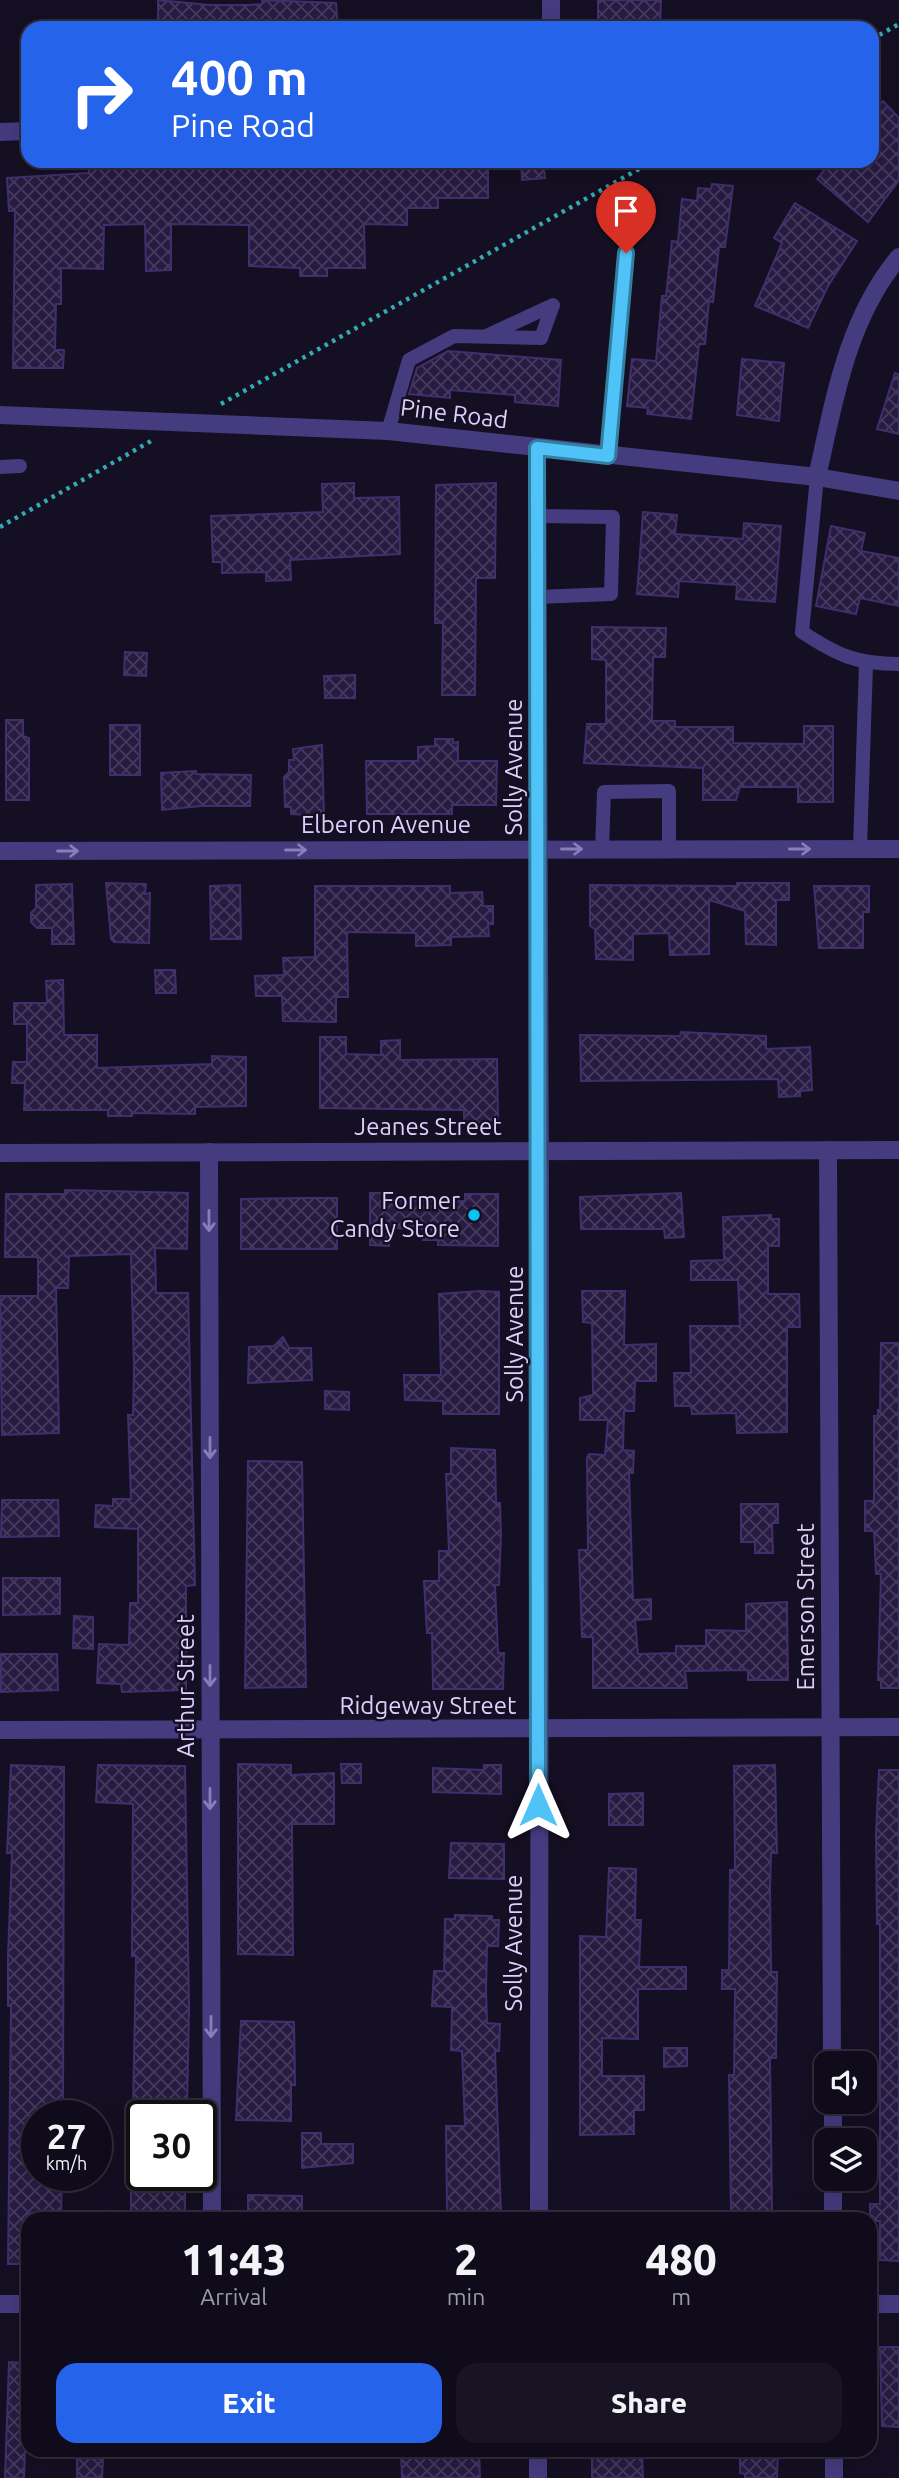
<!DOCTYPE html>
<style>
:root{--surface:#0f0b1a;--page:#181423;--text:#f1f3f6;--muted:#9b9ba2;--line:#2f2b39;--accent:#2563eb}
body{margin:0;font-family:Ubuntu,sans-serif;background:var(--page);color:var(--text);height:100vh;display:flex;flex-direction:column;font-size:26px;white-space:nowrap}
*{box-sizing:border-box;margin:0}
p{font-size:23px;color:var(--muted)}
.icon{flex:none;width:38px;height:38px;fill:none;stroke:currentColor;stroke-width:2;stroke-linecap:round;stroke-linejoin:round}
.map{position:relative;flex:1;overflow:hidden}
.drawer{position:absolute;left:21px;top:2212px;width:856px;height:245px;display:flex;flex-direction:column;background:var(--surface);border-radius:21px;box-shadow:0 7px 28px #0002,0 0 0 2px var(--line)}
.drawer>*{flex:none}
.guide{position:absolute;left:21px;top:21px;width:858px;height:147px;border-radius:21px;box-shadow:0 7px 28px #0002,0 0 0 2px var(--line);background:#2563eb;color:#fff;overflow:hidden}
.buttons{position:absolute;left:814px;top:2051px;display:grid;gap:14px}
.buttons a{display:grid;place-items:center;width:63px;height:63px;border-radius:14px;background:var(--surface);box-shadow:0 7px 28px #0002,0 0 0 2px var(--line);font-size:35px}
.speed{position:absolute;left:21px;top:2100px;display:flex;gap:14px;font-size:35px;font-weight:700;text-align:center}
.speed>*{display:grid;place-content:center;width:91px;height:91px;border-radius:50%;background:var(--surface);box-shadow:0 7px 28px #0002,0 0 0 2px var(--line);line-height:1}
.speed small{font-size:18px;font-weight:400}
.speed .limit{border:4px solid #111;border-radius:10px;background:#fff;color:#111}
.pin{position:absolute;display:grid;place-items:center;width:60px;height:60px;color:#fff;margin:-72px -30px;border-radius:50% 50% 50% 0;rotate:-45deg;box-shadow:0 0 7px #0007}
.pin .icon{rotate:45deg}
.me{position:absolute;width:77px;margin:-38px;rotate:0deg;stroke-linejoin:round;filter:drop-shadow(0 0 5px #0008)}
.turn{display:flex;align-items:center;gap:24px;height:147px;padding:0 35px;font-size:32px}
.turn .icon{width:91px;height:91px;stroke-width:2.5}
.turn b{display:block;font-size:49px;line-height:60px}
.eta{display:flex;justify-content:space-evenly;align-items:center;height:119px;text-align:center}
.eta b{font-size:42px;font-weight:800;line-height:49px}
.primary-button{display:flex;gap:14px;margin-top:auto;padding:14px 35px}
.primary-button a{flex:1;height:80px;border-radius:21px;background:var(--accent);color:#fff;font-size:28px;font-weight:800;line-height:80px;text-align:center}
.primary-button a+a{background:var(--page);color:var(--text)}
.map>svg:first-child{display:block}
</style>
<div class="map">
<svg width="899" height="2478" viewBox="0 0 899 2478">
<defs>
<pattern id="building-cross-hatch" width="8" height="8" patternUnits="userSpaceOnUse" patternTransform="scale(1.75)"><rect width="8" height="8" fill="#271b42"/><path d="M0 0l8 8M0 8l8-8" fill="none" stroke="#463b5e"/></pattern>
</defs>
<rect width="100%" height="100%" fill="#140f22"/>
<!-- building -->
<g fill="url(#building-cross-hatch)" stroke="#412e6d" stroke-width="2">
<polygon points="158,0 210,5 247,5 262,4 262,0 336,3 338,28 267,28 262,24 158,24"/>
<polygon points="598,0 661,0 660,28 598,28"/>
<polygon points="883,101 899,118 899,180 868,222 817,179 832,161 872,161 872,112"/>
<polygon points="521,161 543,161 545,178 522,180"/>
<polygon points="488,168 488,198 438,198 438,208 407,208 407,225 364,224 365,268 327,268 327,276 300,276 300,268 249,266 249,225 171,224 171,270 146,271 145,224 104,225 103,269 61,268 61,304 56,304 55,350 64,350 63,368 13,368 15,211 9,211 7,178 89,173 89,169"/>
<polygon points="712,184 733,186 725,247 719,247 713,302 709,301 705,344 699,344 691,419 647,414 648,408 627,406 632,359 656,361 662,296 666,296 672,241 678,242 682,199 697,201 698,188 711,189"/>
<polygon points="795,203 857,241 828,286 808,328 755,306 782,243 774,238"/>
<polygon points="448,351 561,360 558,406 515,402 515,395 450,390 450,398 409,394 417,368"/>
<polygon points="742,359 784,363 779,421 737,415"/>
<polygon points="895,373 899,374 899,434 877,429"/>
<polygon points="354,483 354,498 399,497 400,554 290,560 291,580 266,581 266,572 222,573 222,562 213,562 211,516 323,512 322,484"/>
<polygon points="496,483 495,578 476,578 475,695 442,695 443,623 435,623 436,485"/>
<polygon points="643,512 677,515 675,534 743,539 744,523 781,526 775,602 736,599 737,585 679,581 678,597 637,594"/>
<polygon points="831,526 865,533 861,551 899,558 899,606 860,598 856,614 816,606"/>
<polygon points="592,627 666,628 665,657 653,657 652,721 675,721 675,727 733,727 733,743 804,744 804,726 833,726 833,802 798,802 798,787 740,787 736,800 703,800 703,768 584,763 587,724 606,724 606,660 592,659"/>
<polygon points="125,652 147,653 146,676 124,675"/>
<polygon points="355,675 355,698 325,698 324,676"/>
<polygon points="6,720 23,720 23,736 29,738 29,800 6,800"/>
<rect x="110" y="725" width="30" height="50"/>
<polygon points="435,739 453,739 453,743 458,742 458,761 497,761 496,805 452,805 452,814 367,814 366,761 418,761 418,747 435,746"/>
<polygon points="322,745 324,816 291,814 291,807 285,807 284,777 289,772 289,760 294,760 293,749"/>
<polygon points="196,771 196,774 251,775 250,806 201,806 162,810 161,773"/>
<polygon points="106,883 146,884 145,894 150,893 149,943 114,942 111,939"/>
<polygon points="737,883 789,883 789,900 776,900 776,945 746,944 745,911 709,900 709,954 670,955 669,933 633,934 633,960 596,959 595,929 590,926 590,885 737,886"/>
<polygon points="72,884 74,944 52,944 52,928 37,928 31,922 31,913 36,908 36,885"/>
<polygon points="240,885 241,939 211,939 210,886"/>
<polygon points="315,886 450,886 450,893 482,892 483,906 493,906 493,924 488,924 489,936 451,937 451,945 416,946 416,933 347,932 348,997 336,997 336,1022 283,1021 282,996 256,996 255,976 284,975 283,958 315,957"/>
<polygon points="814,886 869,886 869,912 863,912 863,948 819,948"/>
<polygon points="155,970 175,970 176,993 156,993"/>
<polygon points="63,980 64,1035 97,1035 97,1068 212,1064 212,1056 246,1057 246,1106 195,1107 195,1114 132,1113 132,1116 108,1116 108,1110 24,1110 25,1083 12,1083 13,1062 27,1062 27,1024 14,1024 14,1003 47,1003 46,981"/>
<polygon points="681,1032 766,1036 766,1049 810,1047 812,1090 800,1091 800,1096 779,1097 778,1079 581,1081 580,1035 680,1036"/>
<polygon points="320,1037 346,1037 346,1054 381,1055 381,1041 400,1040 400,1060 497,1059 498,1122 464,1122 464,1110 320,1108"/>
<polygon points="65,1190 188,1193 187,1249 155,1248 156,1293 188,1293 195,1585 186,1586 186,1690 122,1692 121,1684 97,1683 99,1644 129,1645 130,1603 138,1603 138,1529 95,1527 96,1505 113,1506 113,1499 131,1499 128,1415 133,1415 134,1366 131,1254 69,1256 68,1288 56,1288 59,1433 2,1435 0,1296 38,1296 38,1257 5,1257 6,1194 65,1194"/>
<polygon points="370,1193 389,1193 389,1200 465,1201 465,1194 498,1194 498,1246 438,1245 438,1240 423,1240 424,1229 389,1228 389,1246 370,1245"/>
<polygon points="681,1193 684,1237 665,1238 664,1229 581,1229 580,1197"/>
<polygon points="304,1198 337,1198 337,1249 241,1249 241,1199"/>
<polygon points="771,1215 771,1219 779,1219 779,1246 768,1246 768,1294 799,1294 800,1327 787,1327 787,1432 737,1433 736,1413 692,1414 691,1406 675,1406 674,1373 691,1373 690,1326 740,1326 738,1280 691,1280 691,1261 724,1260 723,1217"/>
<polygon points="480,1291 499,1292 499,1414 443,1414 443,1401 405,1400 404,1375 441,1375 439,1294"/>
<polygon points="582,1291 625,1291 624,1345 656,1344 656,1381 635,1381 634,1411 624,1411 623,1450 634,1451 633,1473 629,1473 633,1600 651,1599 651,1619 635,1620 638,1654 676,1653 676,1646 706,1646 706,1630 746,1631 746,1604 787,1602 788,1680 748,1680 748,1670 685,1671 687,1688 593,1688 593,1637 582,1637 579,1550 588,1550 587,1458 589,1454 605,1455 608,1420 580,1420 580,1398 593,1395 592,1323 583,1322"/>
<polygon points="283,1337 289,1348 311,1348 312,1380 248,1383 249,1347 274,1346"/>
<polygon points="881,1343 899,1343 899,1688 881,1688 881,1680 878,1680 881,1574 876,1574 874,1531 865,1531 865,1501 874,1501 874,1416 878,1416 878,1410 880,1410"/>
<polygon points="325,1391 349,1392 349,1410 325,1409"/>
<polygon points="451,1448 495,1450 496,1503 500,1503 501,1535 499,1585 495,1585 498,1653 504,1653 503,1689 433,1689 432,1633 427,1633 424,1581 439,1581 439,1551 449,1551 446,1474 451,1474"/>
<polygon points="248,1461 302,1462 306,1687 245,1688"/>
<polygon points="2,1500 58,1500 59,1536 1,1537"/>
<polygon points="741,1504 778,1504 778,1523 772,1523 773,1553 755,1553 755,1542 741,1542"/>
<polygon points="3,1578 60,1578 60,1614 3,1615"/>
<polygon points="74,1616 93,1617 93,1649 73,1648"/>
<polygon points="1,1654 57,1654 58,1690 1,1692"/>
<polygon points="238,1764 291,1765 291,1775 334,1773 334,1824 292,1824 293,1955 238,1954"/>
<polygon points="341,1764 361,1764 361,1783 342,1783"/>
<polygon points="11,1765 64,1767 63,2111 37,2111 37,2178 62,2179 61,2214 28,2213 28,2264 8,2264 11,2006 8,2006 8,1955 12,1853 7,1853"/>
<polygon points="98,1765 185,1766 189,2007 187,2110 133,2110 136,1956 132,1956 133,1804 96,1802"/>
<polygon points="484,1765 501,1765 501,1794 433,1792 433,1768 484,1770"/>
<polygon points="775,1765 777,1853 771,1853 770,1888 771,1972 777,1972 776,2058 770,2058 772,2213 731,2213 729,2075 734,2075 735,1989 722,1989 722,1970 729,1970 730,1870 735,1870 734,1766"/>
<polygon points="879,1770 899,1770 899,2261 880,2260 880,2221 870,2221 870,2204 880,2204 880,1924 877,1924 876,1833"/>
<polygon points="643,1793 643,1825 609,1825 609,1794"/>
<polygon points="451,1843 504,1844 504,1879 449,1878"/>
<polygon points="609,1868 636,1869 635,1920 641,1920 639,1967 686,1967 686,1989 638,1989 638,2039 602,2038 602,2076 644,2076 644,2110 634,2110 634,2134 580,2135 580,1936 606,1937"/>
<polygon points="455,1915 492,1916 492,1920 499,1920 498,1946 487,1946 486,1990 487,2023 500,2024 499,2051 495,2051 501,2212 447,2211 446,2126 465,2126 462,2051 451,2050 452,2007 432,2006 434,1971 444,1971 445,1919 455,1919"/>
<polygon points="241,2021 294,2022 295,2085 291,2085 291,2121 236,2120"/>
<polygon points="664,2048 687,2048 687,2066 664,2067"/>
<polygon points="302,2133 321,2133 321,2144 353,2144 353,2163 302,2168"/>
<polygon points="131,2178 185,2179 185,2215 131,2214"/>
<polygon points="248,2195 302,2196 302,2210 291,2219 248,2219"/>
<polygon points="880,2347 899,2347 899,2427 882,2426"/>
<polygon points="9,2362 28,2363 24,2478 5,2478"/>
<polygon points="401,2450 479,2450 480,2478 402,2478"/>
<polygon points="740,2450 778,2450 777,2478 745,2478 745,2474 740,2473"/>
<polygon points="592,2454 642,2454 643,2478 592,2478"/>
<polygon points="77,2458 103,2459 102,2478 77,2478"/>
</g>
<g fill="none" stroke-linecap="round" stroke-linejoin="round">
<!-- path -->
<g stroke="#33abb0" stroke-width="4.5" stroke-dasharray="3.5 5" stroke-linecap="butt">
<polyline points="872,39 899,24"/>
<polyline points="221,404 653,161"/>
<polyline points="0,527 151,441"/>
</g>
<!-- service -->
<g stroke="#453b7f" stroke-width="14">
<polyline points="388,431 409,360 454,336 541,338 553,305 484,337"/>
<polyline points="608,456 630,203"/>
<polyline points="0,467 20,466"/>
<path d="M817,477L802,632C837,655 856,664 899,664"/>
<polyline points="537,516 613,517 611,594 537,597"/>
<polyline points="602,849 604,792 669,791 669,849"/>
<polyline points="860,849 866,664"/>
</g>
<!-- minor -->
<g stroke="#453b7f" stroke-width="18">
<polyline points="551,28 551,0"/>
<polyline points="0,132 28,131"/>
<polyline points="537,448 540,1176 539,2219"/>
<path d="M817,477C834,401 847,319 899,257"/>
<polyline points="0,851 899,849"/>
<polyline points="828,1150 832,2063"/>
<polyline points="209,1152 212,2219"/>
<polyline points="0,1153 899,1150"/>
<polyline points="0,1730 899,1727"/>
<polyline points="833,2102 833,2140"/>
<polyline points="833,2179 833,2219"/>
<polyline points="0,2304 28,2304"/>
<polyline points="870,2304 899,2304"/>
<polyline points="834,2450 834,2478"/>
<polyline points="538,2478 538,2450"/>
</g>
<!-- tertiary -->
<polyline stroke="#453b7f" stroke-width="18" points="0,415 388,431 817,477 899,491"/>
</g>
<!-- one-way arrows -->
<defs><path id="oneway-shaft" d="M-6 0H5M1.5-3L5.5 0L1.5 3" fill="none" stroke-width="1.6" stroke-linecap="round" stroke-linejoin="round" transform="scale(1.75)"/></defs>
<g stroke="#887eb8">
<use href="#oneway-shaft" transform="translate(572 849)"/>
<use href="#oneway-shaft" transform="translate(800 849)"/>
<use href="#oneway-shaft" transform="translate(296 850)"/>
<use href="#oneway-shaft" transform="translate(68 851)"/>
<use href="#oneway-shaft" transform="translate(209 1221) rotate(90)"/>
<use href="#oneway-shaft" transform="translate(210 1448) rotate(90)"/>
<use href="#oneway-shaft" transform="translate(210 1676) rotate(90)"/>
<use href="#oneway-shaft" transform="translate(210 1799) rotate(90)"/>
<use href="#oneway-shaft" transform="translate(211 2027) rotate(90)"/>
</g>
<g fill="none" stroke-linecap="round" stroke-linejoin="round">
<defs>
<polyline id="route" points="538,1805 537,448 608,456 626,253"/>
</defs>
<!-- route casing -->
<use href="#route" stroke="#337fa1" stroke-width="18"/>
<!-- route -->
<use href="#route" stroke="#4fc3f7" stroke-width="12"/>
</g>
<!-- markers -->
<circle fill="#09c3f2" stroke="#140f22" stroke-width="2.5" cx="474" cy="1215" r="7"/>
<g text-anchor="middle" stroke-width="5" stroke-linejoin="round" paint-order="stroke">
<!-- street labels -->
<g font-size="24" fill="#dbd1fd" stroke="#140f22">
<text transform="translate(454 414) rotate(7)" y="8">Pine Road</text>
<text transform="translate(514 767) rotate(-90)" y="8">Solly Avenue</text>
<text x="386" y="833">Elberon Avenue</text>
<text x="428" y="1135">Jeanes Street</text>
<text transform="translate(515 1334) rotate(-90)" y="8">Solly Avenue</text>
<text transform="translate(806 1607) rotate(-90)" y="8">Emerson Street</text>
<text transform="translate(186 1686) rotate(-90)" y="8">Arthur Street</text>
<text x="428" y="1714">Ridgeway Street</text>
<text transform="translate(514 1943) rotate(-90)" y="8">Solly Avenue</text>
</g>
<!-- poi labels -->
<g font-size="24" fill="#dbd1fd" stroke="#140f22" text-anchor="end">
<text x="460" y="1209">Former<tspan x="460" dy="28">Candy Store</tspan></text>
</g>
</g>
</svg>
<div class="buttons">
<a><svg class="icon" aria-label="sound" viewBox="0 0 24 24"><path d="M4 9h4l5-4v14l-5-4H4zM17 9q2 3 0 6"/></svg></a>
<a><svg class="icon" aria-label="layers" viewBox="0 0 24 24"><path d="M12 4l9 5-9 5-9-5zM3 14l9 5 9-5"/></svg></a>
</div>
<div class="speed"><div>27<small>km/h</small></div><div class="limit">30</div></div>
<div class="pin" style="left:626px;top:253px;background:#d93025"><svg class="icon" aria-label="arrive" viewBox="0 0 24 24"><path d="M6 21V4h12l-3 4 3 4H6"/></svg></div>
<svg class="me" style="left:538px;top:1805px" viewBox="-20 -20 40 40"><path d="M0-17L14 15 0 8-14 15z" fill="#4fc3f7" stroke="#fff" stroke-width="4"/></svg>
<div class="guide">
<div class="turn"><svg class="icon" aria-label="right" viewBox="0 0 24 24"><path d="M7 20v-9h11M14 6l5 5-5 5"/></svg><div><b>400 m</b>Pine Road</div></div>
</div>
<section class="drawer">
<div class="eta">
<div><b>11:43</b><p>Arrival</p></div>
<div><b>2</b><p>min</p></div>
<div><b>480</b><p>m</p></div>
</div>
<div class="primary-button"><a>Exit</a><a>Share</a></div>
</section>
</div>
